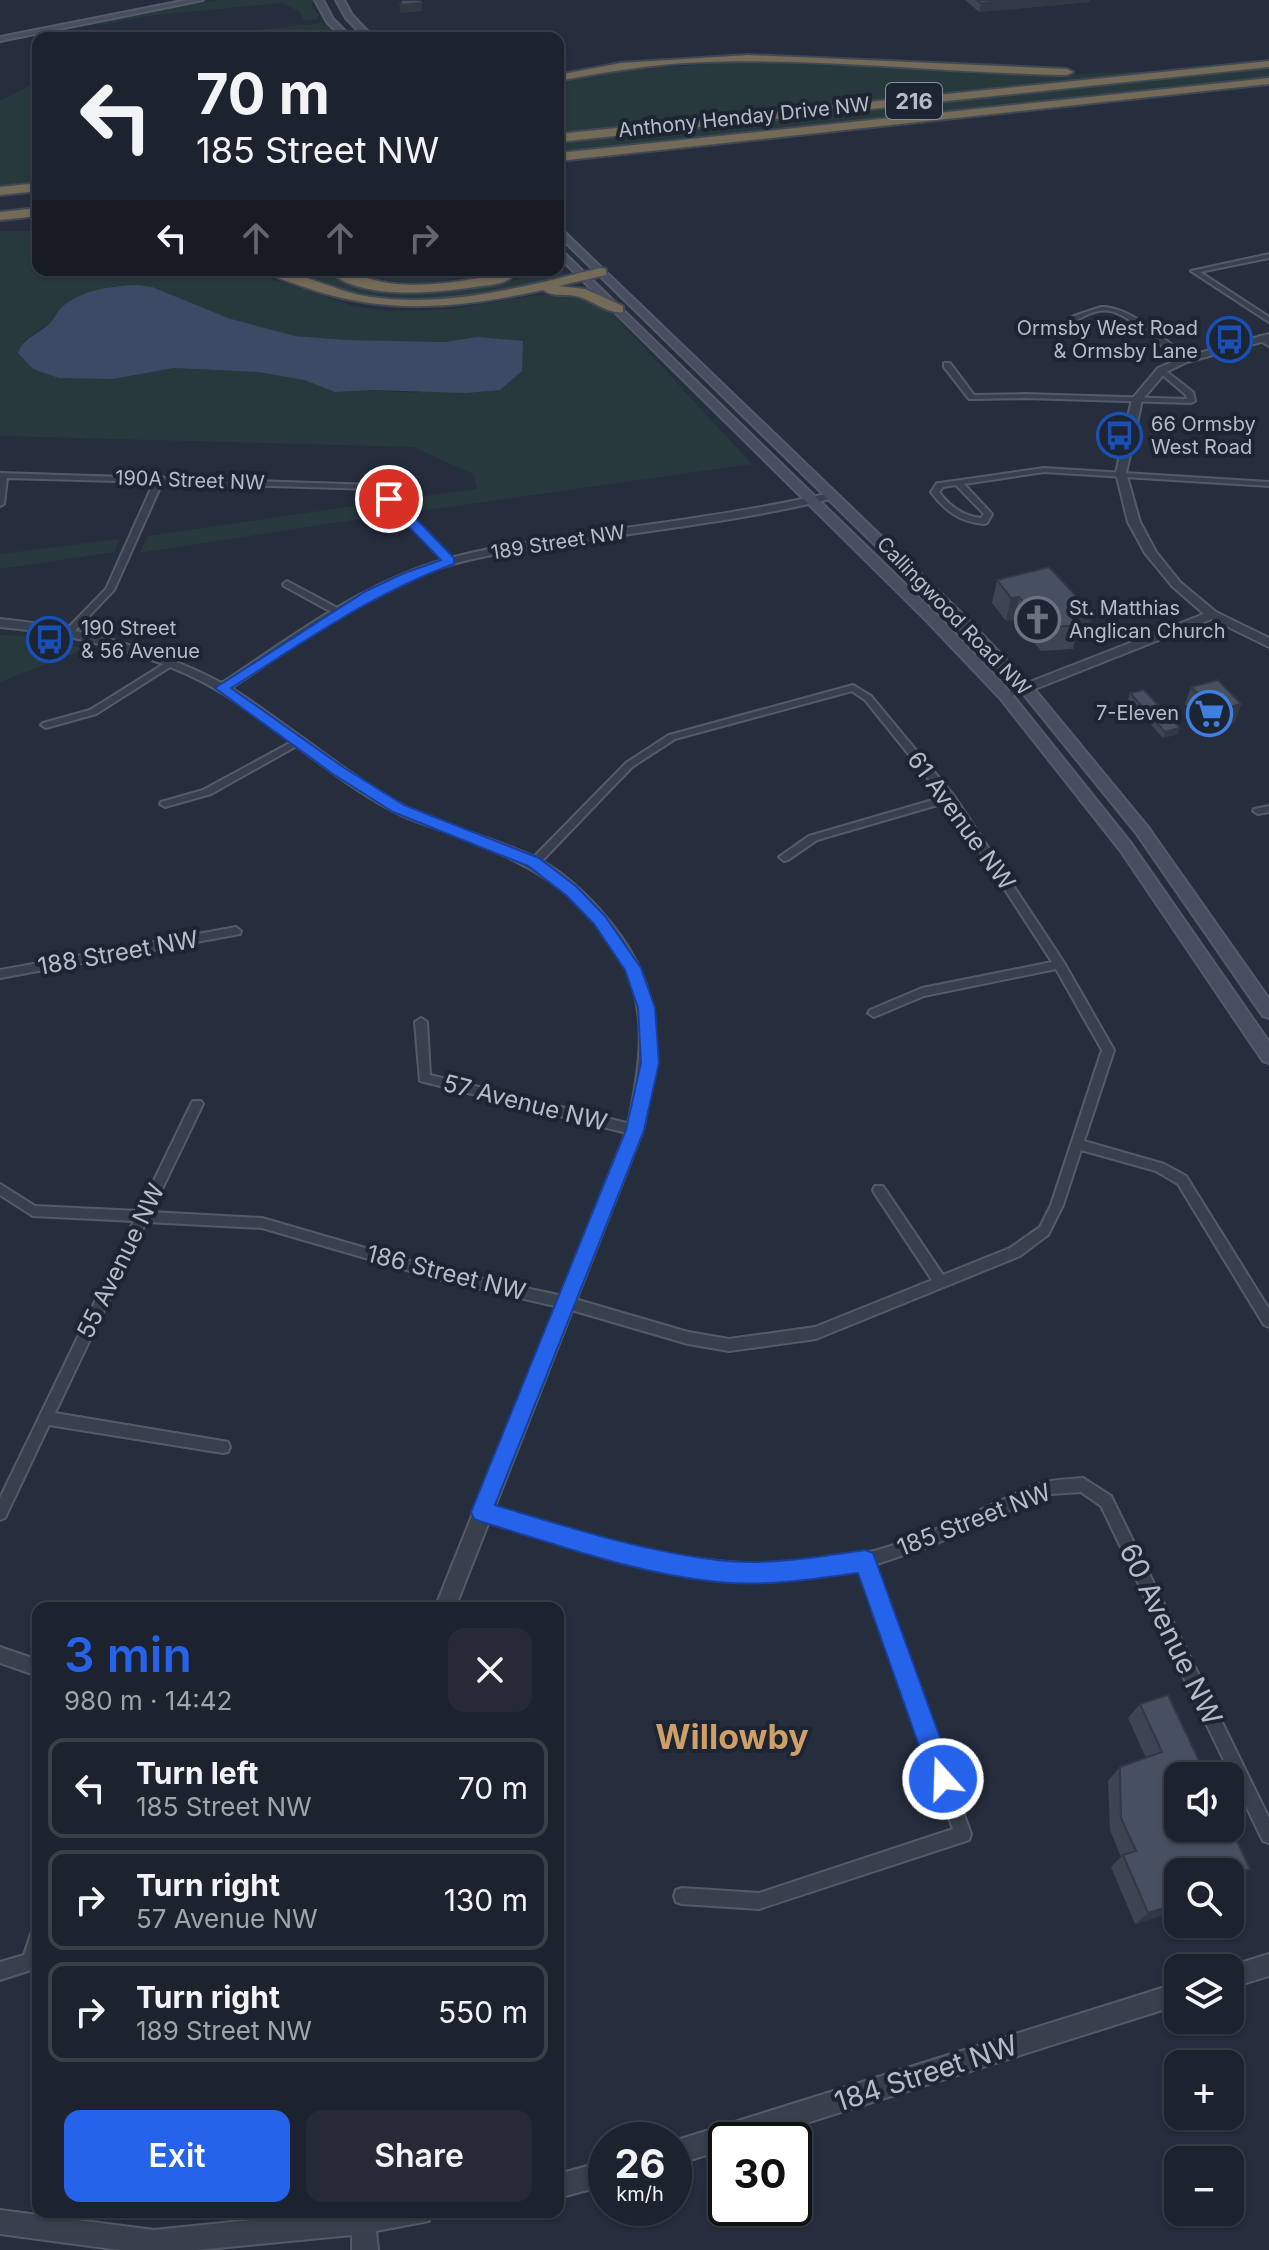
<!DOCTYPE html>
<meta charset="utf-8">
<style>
:root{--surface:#1c222e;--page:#252a36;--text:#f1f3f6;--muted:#a0a4aa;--line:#3a3f4a;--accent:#2563eb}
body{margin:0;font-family:Inter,sans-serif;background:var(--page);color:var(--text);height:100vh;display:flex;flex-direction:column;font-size:30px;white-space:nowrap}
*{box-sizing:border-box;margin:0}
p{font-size:26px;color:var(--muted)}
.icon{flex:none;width:44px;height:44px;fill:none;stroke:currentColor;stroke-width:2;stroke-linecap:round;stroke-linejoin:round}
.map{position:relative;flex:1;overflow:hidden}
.side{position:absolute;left:32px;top:1602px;width:532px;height:616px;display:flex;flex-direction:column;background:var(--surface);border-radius:16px;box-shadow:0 2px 6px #0004,0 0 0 2px var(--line)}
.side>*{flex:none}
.guide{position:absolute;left:32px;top:32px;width:532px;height:244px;border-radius:16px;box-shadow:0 2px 6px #0004,0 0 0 2px var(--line);background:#1c222e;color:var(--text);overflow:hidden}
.tools{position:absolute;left:1164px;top:1762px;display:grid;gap:16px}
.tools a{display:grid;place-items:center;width:80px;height:80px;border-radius:16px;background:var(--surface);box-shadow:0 2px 6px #0004,0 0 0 2px var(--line);font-size:40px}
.speed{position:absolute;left:588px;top:2122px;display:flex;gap:16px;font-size:40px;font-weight:700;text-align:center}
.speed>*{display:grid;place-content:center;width:104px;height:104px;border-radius:50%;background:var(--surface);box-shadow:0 2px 6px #0004,0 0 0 2px var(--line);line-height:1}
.speed small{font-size:20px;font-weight:400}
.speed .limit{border:4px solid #111;border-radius:12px;background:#fff;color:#111}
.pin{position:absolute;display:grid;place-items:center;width:68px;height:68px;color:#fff;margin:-34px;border:4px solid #fff;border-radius:50%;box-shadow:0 2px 8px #0007}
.me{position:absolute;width:88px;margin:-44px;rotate:340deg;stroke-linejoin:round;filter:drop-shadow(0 0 6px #0008)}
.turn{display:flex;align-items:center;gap:28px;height:168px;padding:0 32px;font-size:36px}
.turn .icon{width:104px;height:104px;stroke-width:2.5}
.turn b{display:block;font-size:56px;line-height:68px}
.lanes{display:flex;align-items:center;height:76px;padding:0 32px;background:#0003;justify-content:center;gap:40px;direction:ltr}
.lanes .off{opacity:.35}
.round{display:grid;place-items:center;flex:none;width:84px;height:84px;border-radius:16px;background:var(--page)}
.head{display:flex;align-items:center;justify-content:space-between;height:136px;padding:0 32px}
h1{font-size:48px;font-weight:600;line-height:60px;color:var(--accent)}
.primary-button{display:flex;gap:16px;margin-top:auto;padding:16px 32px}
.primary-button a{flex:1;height:92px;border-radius:16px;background:var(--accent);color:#fff;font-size:32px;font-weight:600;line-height:92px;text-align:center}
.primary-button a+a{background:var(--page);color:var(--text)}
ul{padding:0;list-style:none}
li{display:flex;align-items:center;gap:24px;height:100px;margin:0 16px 12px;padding:0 16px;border:4px solid var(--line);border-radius:16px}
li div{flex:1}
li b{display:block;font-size:30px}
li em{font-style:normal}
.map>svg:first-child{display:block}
</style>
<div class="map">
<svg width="1269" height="2250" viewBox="0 0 1269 2250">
<rect width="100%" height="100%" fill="#262d3d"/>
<!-- green -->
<g fill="#28393e" fill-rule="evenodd">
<polygon points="221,0 314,0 312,6 318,15 317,19 304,21 300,12 282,3 146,16 101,25 98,22 151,10"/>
<polygon points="322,23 329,25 342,38 182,38"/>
<polygon points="727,63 835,65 1040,75 1188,70 558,135 558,83 631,70"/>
<polygon points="1269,69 1269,78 558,154 558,142"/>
<polygon points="38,81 38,184 0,188 0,101"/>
<path d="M0,231H38V270H246L353,306L390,311L453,309L537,295H569L589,299L613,314L752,464L420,511L408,498L477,489L473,474L413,447L0,436ZM113,286L171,296L228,318L295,336L347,340L445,342L477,337L418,393L372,390L335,392L304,380L258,372L174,368L113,379L22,342L51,322L58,311L71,300Z"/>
<path d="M281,270H321L353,286L407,293L436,292L560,273L569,275C550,283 528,285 509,289C415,309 370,302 281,270Z"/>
<path d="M349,270H483C441,287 391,286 349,270Z"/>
<polygon points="381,502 392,514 139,553 148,536"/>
<polygon points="119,539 115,552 0,569 0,554"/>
<polygon points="0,635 33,636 85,649 0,682"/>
</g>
<!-- water -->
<path fill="#3c4a65" d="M137,285L152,287L228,318L295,336L347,340L445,342L477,337L523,341L522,371L500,390L466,393L372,390L335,392L304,380L258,372L174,368L113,379L59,378L33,369L18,353C24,337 37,335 49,324C54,320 56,313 60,309C79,290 111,286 137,285Z"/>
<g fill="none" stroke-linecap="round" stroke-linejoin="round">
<defs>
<g id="minor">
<polygon points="1269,254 1269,258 1200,272 1269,317 1269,322 1191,271"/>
<path d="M1101,307C1130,306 1168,341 1188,360L1181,362C1166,349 1129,314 1110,311C1092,308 1073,322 1060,333L1053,331L1074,316Z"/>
<polygon points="1259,336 1265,336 1269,340 1269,346 1259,340"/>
<polygon points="944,363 950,363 974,395 1025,394 1187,399 1186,395 1159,372 1158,370 1162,368 1193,392 1195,401 1191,403 1025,398 972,399 969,399 944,367"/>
<path d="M1044,468L1269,482V486L1044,472L964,484L992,514L987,523L984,524C960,522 945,511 931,492L937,483H940ZM956,485L984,514L981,518C963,516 950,507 939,492L943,487Z"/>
<polygon points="0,473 156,478 160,476 164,478 376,485 379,485 454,561 447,563 374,489 162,483 114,590 71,635 68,636 63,633 65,631 106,589 154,482 7,478 4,504 0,506"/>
<polygon points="287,581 343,611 344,613 343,615 337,615 284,586 283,584"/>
<polygon points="167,662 172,665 170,667 96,714 46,728 41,725 43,723 90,710"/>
<polygon points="853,685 871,696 954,796 1063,961 1114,1050 1084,1141 1164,1164 1186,1176 1269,1309 1269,1327 1264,1325 1178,1184 1156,1171 1081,1150 1063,1205 1048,1235 1020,1256 816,1339 729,1351 688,1344 568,1309 441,1280 262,1228 146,1222 55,1413 223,1441 228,1442 230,1447 228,1452 223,1453 49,1425 5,1518 0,1520 0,1498 134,1221 33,1216 0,1195 0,1184 35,1206 139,1211 191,1104 193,1101 201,1101 203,1104 151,1212 262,1218 441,1270 568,1297 688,1332 729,1339 815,1327 932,1280 875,1194 873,1190 875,1186 883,1186 943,1275 1010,1248 1040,1227 1051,1205 1102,1050 1056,969 924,996 874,1017 868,1013 870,1010 922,988 1052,962 948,802 817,840 788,860 784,861 779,857 809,836 943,797 865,700 852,691 675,739 632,767 538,865 530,865 529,862 626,763 669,735"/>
<polygon points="1026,685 1031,688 1029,690 1005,698 1000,695"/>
<polygon points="299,738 302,739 302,743 211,794 165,807 160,804 161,802 203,790"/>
<polygon points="1269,806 1269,812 1258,814 1253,811 1254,809"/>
<polygon points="236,927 241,931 240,934 0,978 0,970"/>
<polygon points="421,1018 427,1022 430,1075 635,1125 639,1127 641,1130 639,1133 635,1135 420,1081 415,1022"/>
<path d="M1083,1478L1111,1496L1269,1818V1843L1263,1841L1101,1506L1081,1492L1051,1494L1039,1497L933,1545L874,1565L971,1834L969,1840L759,1909L682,1904L676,1902L674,1896L676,1890L682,1888L759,1893L953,1829L860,1568C732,1598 604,1556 482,1519L477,1517L475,1512L477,1507L482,1505C613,1545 752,1589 888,1547C925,1535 961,1519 996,1503C1012,1496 1029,1486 1047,1482C1058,1479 1071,1479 1083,1478Z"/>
<polygon points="0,1647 38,1660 38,1676 0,1663"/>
<polygon points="38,1929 37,1968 0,1980 0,1962 24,1955 32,1931"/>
</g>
<g id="tertiary">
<polygon points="1269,334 1269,340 1187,362 1166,372 1142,400 1126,473 1140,522 1156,552 1180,582 1216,612 1269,638 1269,647 1212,619 1030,691 1022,691 1022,685 1204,614 1172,586 1145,553 1128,522 1116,473 1132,399 1158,368 1181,358"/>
<path d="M830,493L834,494V498C747,520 657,529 569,543C521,550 471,556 425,573C355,599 293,647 231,688C289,725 342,771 402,805C441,826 491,837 532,856C558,868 580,888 599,909C665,983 662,1038 643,1130L455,1608H435L627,1130C639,1074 651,1012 621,959C580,888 524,861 450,833C431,826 411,821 393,811C333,779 282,731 224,694C163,656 72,633 0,627V619C75,626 155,648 222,683C284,642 346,595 416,569C464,551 515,544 565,537C654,523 743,513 830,493Z"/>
<polygon points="1269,1954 1269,1976 1230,1988 1230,1968 1224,1968"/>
<polygon points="1178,1983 1178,2005 753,2140 726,2140 726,2149 674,2165 674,2141"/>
<polygon points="606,2161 606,2185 558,2198 558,2174"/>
<polygon points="0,2210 154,2230 329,2212 432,2212 429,2221 376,2231 378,2250 352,2250 352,2235 198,2250 120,2250 0,2234"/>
</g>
<g id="secondary">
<polygon points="187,0 203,0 0,41 0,37"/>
<polygon points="315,0 323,0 333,19 352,38 343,38 327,22"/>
<polygon points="336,0 344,0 352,15 374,38 365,38 346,18"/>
<polygon points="558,226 959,611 1031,685 1147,826 1269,999 1269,1018 1263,1016 1137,834 1021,691 949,617 558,235"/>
<polygon points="558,247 937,615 1010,692 1130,842 1269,1042 1269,1063 1263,1061 1120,850 1000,698 927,621 558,256"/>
</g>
<g id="motorway">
<path d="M748,55L1067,69L1073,72L1067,75C940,73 812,56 684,63C642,66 600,73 558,81V75L621,63Z"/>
<polygon points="1269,61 1269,67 558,142 558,134"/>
<polygon points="1269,78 1269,84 558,161 558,153"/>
<polygon points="38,183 38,191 0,195 0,187"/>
<polygon points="38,208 38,216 0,220 0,212"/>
<path d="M601,268L606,269V275L558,286L585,289L623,306V312C608,314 594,302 580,297C568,293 553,298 543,290C461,308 385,316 304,287C291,282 274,278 264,270C301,270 334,292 371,297C449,308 526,286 601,268Z"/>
<path d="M327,270C351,270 371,282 396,284C432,287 468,280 504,274L511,278C502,285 487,285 475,287C432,293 361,301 327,270Z"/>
</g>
</defs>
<!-- minor casing -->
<use href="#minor" stroke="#545b68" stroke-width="4"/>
<!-- tertiary casing -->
<use href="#tertiary" stroke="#545b68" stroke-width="4"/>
<!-- secondary casing -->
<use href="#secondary" stroke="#545b68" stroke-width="4"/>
<!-- motorway casing -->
<use href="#motorway" stroke="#414855" stroke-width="4"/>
<!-- minor -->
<use href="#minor" fill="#39404d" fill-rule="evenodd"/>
<!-- tertiary -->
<use href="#tertiary" fill="#39404d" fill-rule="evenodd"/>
<!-- secondary -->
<use href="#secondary" fill="#484e60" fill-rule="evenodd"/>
<!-- motorway -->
<use href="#motorway" fill="#736a57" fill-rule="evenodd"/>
</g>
<!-- wall -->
<g fill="#3d4553">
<polygon points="965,0 1090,0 1090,2 979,12"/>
<polygon points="997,580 1093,614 1086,637 1075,639 1073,649 1041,651 1014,620 1006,621 992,603"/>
<polygon points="1191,687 1241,704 1235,722 1208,728 1185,704"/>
<polygon points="1130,693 1178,734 1163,738 1128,699"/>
<polygon points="1140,1704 1178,1776 1250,1869 1240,1876 1244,1883 1230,1893 1230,1872 1178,1910 1135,1924 1111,1867 1121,1857 1110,1830 1108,1781 1120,1767 1146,1758 1128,1718"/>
</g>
<!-- shaded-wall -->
<g fill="#323844">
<polygon points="1013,0 1090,0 1090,2 979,12 981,3"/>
<polygon points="422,3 422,11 400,13 400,5"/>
<polygon points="1019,597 1014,620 1006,621 1011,598"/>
<polygon points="1093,614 1086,637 1075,639 1079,625 1072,618"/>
<polygon points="1241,704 1235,722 1208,728 1214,711"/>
<polygon points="1180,728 1178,734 1163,738 1165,732"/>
<polygon points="1244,1883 1230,1893 1230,1887"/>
<polygon points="1178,1904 1178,1910 1135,1924 1148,1913"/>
</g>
<!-- building -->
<g fill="#475061" stroke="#323844" stroke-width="2">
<polygon points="402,0 420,0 422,3 400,5"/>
<polygon points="977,0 1013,0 981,3"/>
<polygon points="1049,567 1093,614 1072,618 1079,625 1046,628 1019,597 1011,598 997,580"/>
<polygon points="1218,680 1241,704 1214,711 1191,687"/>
<polygon points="1144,690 1180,728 1165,732 1130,693"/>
<polygon points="1168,1695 1203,1769 1214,1766 1219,1776 1178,1776 1178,1828 1230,1828 1230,1826 1250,1869 1239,1872 1244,1883 1230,1887 1230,1872 1178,1872 1178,1904 1148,1913 1123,1855 1136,1851 1121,1818 1120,1767 1162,1752 1140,1704"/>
</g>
<!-- route -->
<path fill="#2563eb" stroke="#184099" stroke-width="2" d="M385,496H394L454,558V564C373,593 304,642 231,688L343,767L404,805L539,858L577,887L605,916L641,968L655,1008L659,1063L644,1130L495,1505C568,1527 641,1551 717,1560C765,1566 818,1557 865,1550L873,1553L955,1779L952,1788L943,1791L934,1788L858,1573C813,1579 764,1587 718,1582C637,1574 559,1545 482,1522L474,1519L471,1512L626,1130L641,1063L638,1008L625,970L594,924L566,895L528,866L393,812L333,774L215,688L366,591L402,574L441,560L385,502Z"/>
<!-- icons -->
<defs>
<symbol id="bus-ring" viewBox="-11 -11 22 22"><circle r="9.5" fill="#1e2532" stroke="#1a4fb4" stroke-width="1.5"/><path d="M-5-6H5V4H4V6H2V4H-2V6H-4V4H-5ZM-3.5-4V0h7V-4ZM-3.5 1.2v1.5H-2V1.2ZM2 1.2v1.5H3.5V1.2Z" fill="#1a4fb4"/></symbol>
<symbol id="church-ring" viewBox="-11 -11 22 22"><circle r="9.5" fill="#1e2532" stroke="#6b7280" stroke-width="1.5"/><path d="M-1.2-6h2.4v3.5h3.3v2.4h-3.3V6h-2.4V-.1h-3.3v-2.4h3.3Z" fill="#6b7280"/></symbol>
<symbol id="supermarket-ring" viewBox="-11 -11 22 22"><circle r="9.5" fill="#1e2532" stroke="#3f7fe0" stroke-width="1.5"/><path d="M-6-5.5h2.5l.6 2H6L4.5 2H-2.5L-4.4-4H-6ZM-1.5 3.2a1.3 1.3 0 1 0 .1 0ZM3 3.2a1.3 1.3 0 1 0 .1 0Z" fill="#3f7fe0"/></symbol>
</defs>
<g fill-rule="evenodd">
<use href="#bus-ring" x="1204" y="314" width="51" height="51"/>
<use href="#bus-ring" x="1094" y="410" width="51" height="51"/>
<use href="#church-ring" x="1012" y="594" width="51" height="51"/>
<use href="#bus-ring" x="24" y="614" width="51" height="51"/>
<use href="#supermarket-ring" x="1184" y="688" width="51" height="51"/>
</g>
<g text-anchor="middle" stroke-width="8" stroke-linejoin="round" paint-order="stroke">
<!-- far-street labels -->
<g font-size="20" fill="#b5bbc8" stroke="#1e2532">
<text transform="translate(744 117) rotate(-6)" y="7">Anthony Henday Drive NW</text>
<text transform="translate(190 480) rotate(2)" y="7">190A Street NW</text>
<text transform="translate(558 542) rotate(-9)" y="7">189 Street NW</text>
<text transform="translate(954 616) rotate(46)" y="7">Callingwood Road NW</text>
</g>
<!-- far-poi labels -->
<g font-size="20" fill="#b5bbc8" stroke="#1e2532" text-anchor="start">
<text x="1198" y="335" text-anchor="end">Ormsby West Road<tspan x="1198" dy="23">&amp; Ormsby Lane</tspan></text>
<text x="1151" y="431">66 Ormsby<tspan x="1151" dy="23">West Road</tspan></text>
<text x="1069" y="615">St. Matthias<tspan x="1069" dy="23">Anglican Church</tspan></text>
<text x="81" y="635">190 Street<tspan x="81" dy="23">&amp; 56 Avenue</tspan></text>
<text x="1179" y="720" text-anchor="end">7-Eleven</text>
</g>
<!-- shield labels -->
<rect fill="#1e2532" stroke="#888e9b" stroke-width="2" x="886" y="83" width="56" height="36" rx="6"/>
<g font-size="22" font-weight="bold" fill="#b5bbc8">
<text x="914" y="109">216</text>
</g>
<!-- street labels -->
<g font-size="24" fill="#b5bbc8" stroke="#1e2532">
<text transform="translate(961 821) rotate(54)" y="8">61 Avenue NW</text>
<text transform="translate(118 953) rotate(-10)" y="8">188 Street NW</text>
<text transform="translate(525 1103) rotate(14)" y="8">57 Avenue NW</text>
<text transform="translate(121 1261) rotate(-64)" y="8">55 Avenue NW</text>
<text transform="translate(446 1273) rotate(14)" y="8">186 Street NW</text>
<text transform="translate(974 1520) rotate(-21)" y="8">185 Street NW</text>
</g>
<!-- near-street labels -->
<g font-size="28" fill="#b5bbc8" stroke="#1e2532">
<text transform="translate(1171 1634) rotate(64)" y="10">60 Avenue NW</text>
<text transform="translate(926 2073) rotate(-18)" y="10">184 Street NW</text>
</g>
<!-- near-quarter labels -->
<g font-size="34" font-weight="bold" fill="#cf9f69" stroke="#1e2532">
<text x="732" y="1749">Willowby</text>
</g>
</g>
</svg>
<div class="tools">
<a><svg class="icon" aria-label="sound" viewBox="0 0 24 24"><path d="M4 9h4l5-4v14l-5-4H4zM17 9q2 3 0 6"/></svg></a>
<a><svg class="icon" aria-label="search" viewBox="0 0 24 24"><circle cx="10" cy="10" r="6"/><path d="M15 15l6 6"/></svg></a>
<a><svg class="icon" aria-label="layers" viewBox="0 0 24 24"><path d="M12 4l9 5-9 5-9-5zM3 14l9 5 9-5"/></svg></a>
<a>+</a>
<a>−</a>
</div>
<div class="speed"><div>26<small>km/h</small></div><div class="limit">30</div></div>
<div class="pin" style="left:389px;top:499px;background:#d93025"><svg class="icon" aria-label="arrive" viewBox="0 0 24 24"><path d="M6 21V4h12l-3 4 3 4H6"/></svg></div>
<svg class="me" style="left:943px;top:1779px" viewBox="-20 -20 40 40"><circle r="17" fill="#2563eb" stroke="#fff" stroke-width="3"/><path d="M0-11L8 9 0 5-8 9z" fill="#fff"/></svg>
<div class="guide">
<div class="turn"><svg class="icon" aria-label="left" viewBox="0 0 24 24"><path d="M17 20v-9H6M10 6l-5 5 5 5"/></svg><div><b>70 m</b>185 Street NW</div></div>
<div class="lanes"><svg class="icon" aria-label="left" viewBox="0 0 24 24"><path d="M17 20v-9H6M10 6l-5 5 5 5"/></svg><svg class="icon off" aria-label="ahead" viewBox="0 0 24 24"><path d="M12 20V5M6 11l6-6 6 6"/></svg><svg class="icon off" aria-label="ahead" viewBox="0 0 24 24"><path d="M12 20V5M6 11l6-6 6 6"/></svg><svg class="icon off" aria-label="right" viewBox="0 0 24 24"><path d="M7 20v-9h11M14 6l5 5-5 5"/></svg></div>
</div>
<section class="side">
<div class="head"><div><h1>3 min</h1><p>980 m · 14:42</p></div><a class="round"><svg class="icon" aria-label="close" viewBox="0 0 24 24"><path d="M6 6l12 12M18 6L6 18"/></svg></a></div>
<ul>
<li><svg class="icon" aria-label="left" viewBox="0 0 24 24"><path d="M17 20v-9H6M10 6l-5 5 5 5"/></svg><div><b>Turn left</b><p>185 Street NW</p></div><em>70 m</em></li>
<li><svg class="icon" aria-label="right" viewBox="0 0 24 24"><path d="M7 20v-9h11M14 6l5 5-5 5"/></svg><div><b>Turn right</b><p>57 Avenue NW</p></div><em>130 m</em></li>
<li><svg class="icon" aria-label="right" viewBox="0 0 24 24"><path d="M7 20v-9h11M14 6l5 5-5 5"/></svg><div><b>Turn right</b><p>189 Street NW</p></div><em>550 m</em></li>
</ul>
<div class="primary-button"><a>Exit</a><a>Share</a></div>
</section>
</div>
